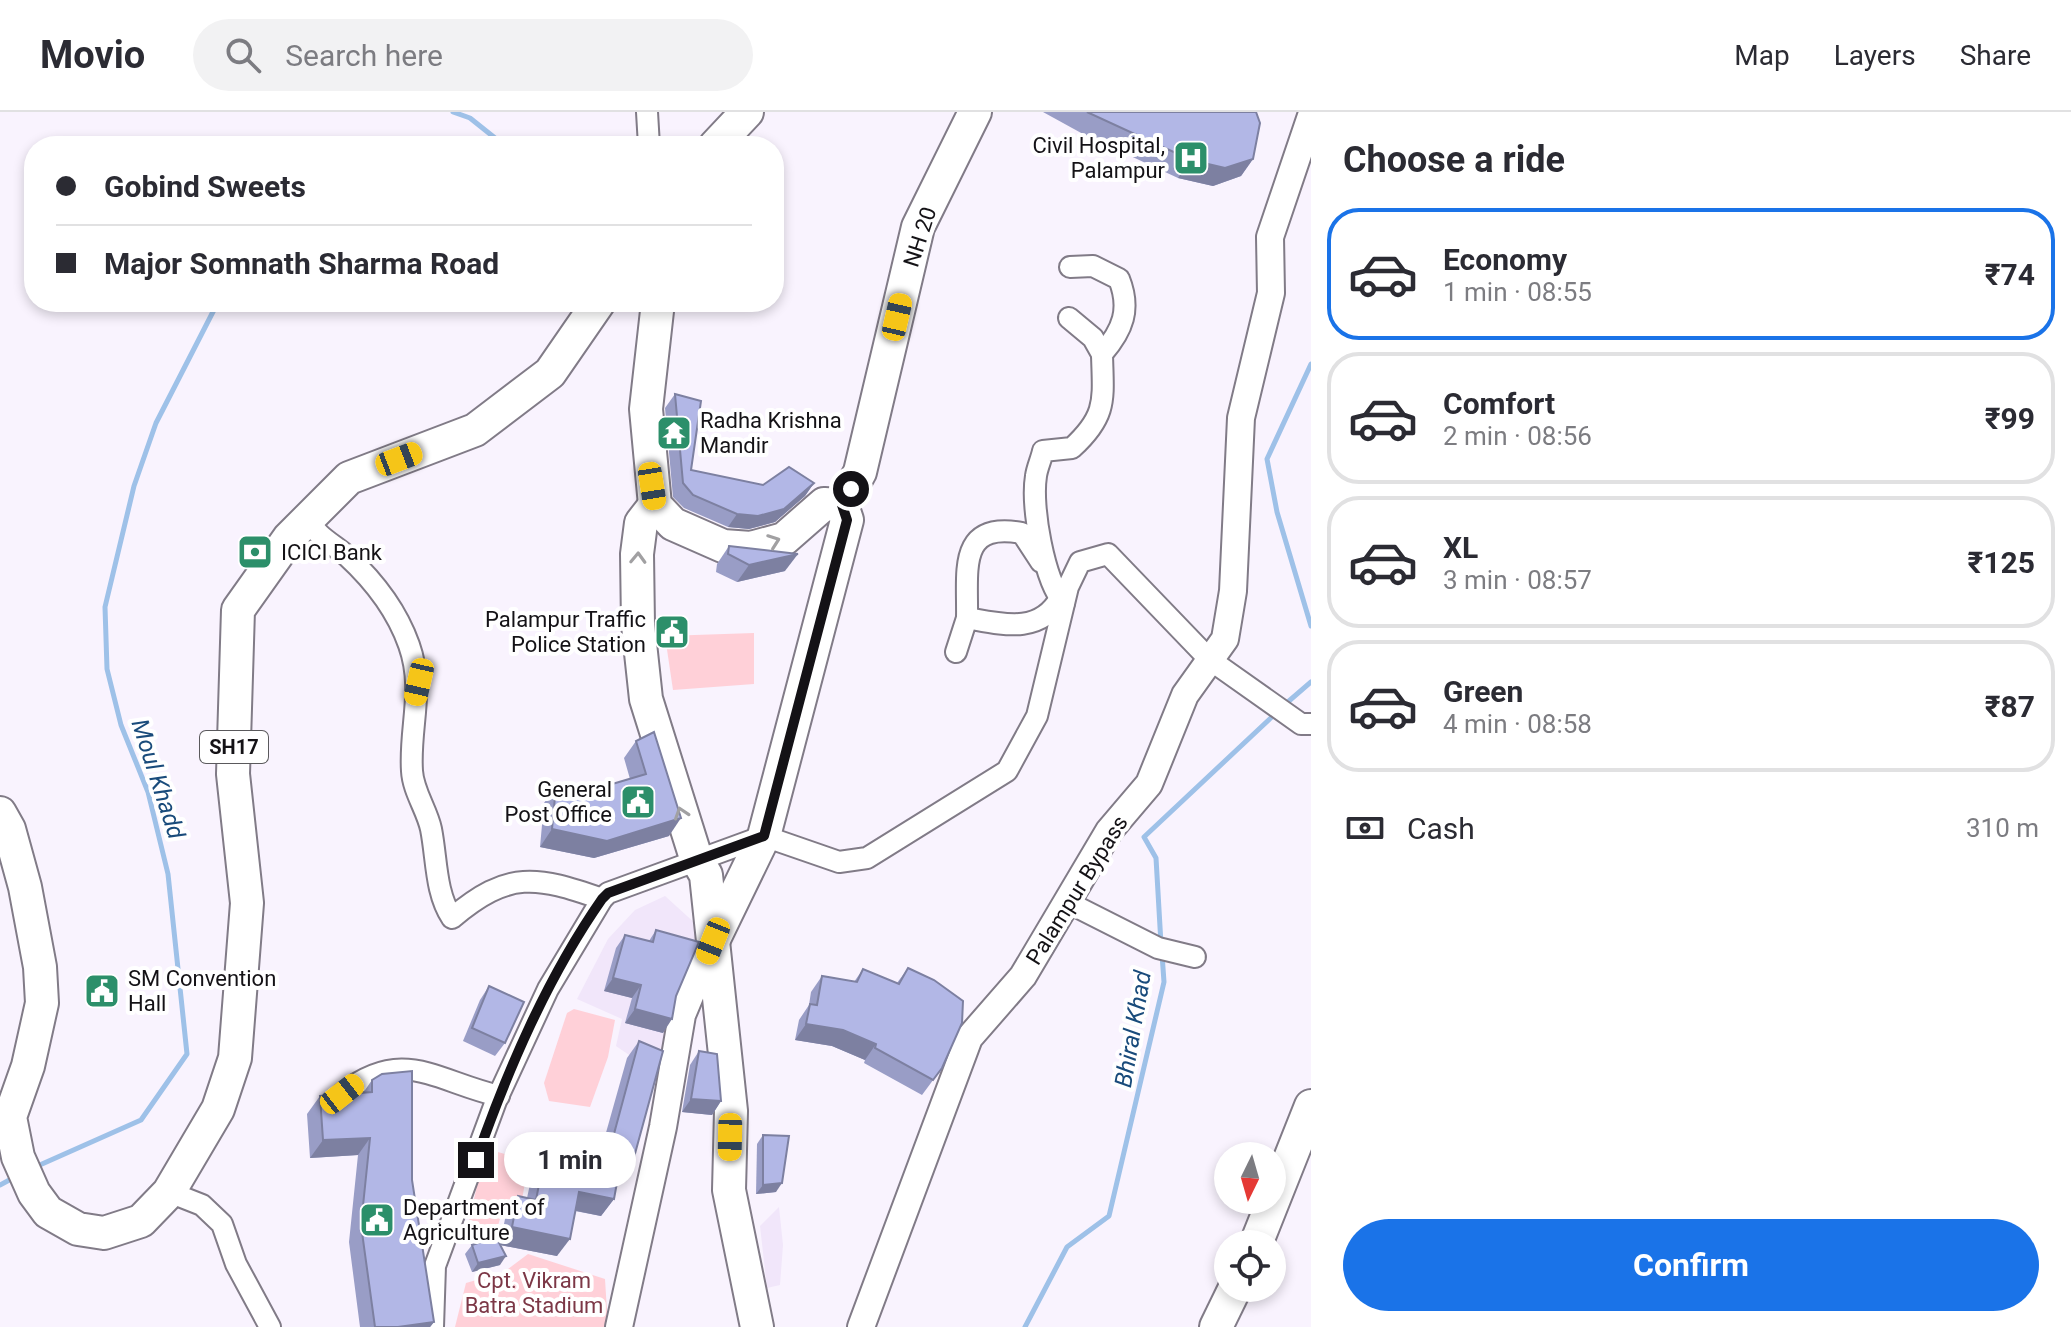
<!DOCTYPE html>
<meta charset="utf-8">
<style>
body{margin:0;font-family:Roboto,sans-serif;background:#f2f2f3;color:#2b2b33;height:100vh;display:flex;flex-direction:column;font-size:30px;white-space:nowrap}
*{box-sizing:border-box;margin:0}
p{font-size:26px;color:#7c7c81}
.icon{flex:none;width:44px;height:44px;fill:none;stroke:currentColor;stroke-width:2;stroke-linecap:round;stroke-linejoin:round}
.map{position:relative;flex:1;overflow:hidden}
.side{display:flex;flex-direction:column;background:#fff;width:760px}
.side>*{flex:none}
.top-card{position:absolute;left:24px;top:24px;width:760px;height:176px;border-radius:32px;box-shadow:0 4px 12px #0003;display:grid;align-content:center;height:176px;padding:0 32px;background:#fff}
.needle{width:52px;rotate:185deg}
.tools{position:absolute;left:1214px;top:1030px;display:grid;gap:16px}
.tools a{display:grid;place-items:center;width:72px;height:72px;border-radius:50%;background:#fff;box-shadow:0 4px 12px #0003;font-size:40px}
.end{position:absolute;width:36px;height:36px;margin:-18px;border:10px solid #141216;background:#fff;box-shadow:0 0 0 4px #fff}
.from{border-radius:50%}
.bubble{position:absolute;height:56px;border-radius:28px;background:#fff;box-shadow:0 4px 12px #0003;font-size:26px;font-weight:700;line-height:56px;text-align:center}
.car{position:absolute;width:24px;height:48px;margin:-24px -12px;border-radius:10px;box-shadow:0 0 6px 2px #0007;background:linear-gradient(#f5c518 24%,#345 0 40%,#f5c518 0 76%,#345 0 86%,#f5c518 0)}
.top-card b{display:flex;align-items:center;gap:28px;height:76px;font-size:30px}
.top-card b+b{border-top:2px solid #e1e1e2}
.top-card i{width:20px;height:20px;background:#2b2b33}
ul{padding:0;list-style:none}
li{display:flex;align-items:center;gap:24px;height:132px;margin:0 16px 12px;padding:0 16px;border:4px solid #e1e1e2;border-radius:32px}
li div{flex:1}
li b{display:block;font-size:30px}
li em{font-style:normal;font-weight:700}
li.selected{border-color:#1a73e8}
li>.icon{width:72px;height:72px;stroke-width:1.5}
h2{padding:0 32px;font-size:36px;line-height:96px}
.pay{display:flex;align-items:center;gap:20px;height:88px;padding:0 32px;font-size:30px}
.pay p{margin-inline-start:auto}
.primary-button{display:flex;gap:16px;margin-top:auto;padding:16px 32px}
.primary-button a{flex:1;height:92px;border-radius:48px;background:#1a73e8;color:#fff;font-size:32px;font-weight:700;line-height:92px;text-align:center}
header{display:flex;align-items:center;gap:48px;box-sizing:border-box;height:112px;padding:0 40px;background:#fff;border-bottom:2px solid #e1e1e2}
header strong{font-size:38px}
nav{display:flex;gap:44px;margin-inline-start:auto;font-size:28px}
.search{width:560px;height:72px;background:#f2f2f3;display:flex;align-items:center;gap:20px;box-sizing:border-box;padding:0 28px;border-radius:44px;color:#7c7c81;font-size:30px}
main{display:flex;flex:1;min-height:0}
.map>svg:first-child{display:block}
.built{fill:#f1e6fa}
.park{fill:#ffd0d8}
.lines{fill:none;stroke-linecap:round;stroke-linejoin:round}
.stream{stroke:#9ec1e8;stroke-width:5}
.minor-casing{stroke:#817b87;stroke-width:24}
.tertiary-casing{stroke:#817b87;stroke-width:30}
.primary-casing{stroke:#817b87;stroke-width:36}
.minor{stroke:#fff;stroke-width:20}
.tertiary{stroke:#fff;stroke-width:26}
.primary{stroke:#fff;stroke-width:32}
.wall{fill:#999dc6}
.shaded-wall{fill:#7d80a1}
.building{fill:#b2b7e6;stroke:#7d80a1;stroke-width:2}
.oneway{stroke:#a1a0a2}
.route{stroke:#141216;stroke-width:10}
.labels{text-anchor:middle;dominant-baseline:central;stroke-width:8;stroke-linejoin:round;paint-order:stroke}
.shield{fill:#fff;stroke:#5a595c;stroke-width:2}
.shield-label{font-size:20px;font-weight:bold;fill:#141216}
.poi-label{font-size:22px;fill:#141216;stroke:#fff;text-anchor:start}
.street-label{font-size:22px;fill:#141216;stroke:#fff}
.park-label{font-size:22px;fill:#7c3746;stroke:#fff}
.water-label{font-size:24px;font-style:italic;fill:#194b7b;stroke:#fff}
</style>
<header>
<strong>Movio</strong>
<div class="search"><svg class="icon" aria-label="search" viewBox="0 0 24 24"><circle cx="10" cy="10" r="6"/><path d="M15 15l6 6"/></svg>Search here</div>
<nav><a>Map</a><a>Layers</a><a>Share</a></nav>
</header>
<main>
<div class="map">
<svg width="1311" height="1215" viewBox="0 0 1311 1215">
<rect width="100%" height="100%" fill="#f9f3fe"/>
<g class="built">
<polygon points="665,784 698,814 695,848 665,956 638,949 616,934 622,907 577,887 608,827 635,798"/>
<polygon points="779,1095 783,1133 780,1173 767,1176 760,1114"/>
</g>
<g class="park">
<polygon points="754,521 754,572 673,578 665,524"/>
<polygon points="574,897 615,908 608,945 590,995 549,989 544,971 567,901"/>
<polygon points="491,1038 529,1049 521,1093 503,1097 496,1120 467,1118 483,1047"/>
<polygon points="528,1142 605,1167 608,1215 455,1215 466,1171 504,1160"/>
</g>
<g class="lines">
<g class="stream">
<polyline points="453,0 470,6 505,34"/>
<polyline points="1311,252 1267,347 1277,400 1311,514"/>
<polyline points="1282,595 1311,570"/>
<polyline points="1161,832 1156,746 1144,725 1275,602"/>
<polyline points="33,1056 141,1008 187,942 168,762 148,680 121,613 107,557 105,495 134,374 156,311 218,190"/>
<polyline points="0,1073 13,1066"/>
<polyline points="1025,1215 1067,1135 1109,1104 1164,870 1162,842"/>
</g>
<defs>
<g id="minor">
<polyline points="647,0 649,34"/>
<polyline points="1069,206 1093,226 1102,242"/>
<path d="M308 407C317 425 332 431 347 444 373 468 397 499 409 533 425 578 409 615 412 659 413 679 427 698 431 717 437 747 435 780 452 806 509 758 536 764 602 787"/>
<path d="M1064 491C1044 469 1031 394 1036 364 1037 356 1041 348 1043 339L1072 336C1108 303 1103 287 1102 242 1123 218 1131 197 1119 167L1093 154 1070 155"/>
<path d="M967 506C968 459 957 409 1022 421L1041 450"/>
<path d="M956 540 967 506C1001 512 1040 523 1060 486"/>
<polyline points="1067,790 1158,836 1195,845"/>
<path d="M342 982C403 934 435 969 499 984"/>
<polyline points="169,1080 202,1093 222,1112 236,1152 270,1215"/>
<polyline points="433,1215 435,1154 496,989 548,877 602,787 608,781 764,724 839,750 867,746 1007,659 1037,604 1068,475 1080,450 1108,442 1209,547 1301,612 1311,612"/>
</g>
<g id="tertiary">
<polyline points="619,1215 663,1015 682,903 713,829"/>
<polyline points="861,1215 969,926 1023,864 1109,719 1149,672 1185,583 1225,527 1233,479 1241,306 1271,181 1270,125 1311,4"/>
</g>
<g id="primary">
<polyline points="715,34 747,0"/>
<polyline points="658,190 646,297 655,393 673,412 723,434 751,436 784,427 824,392 842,393"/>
<polyline points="655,393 641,411 637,442 638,513 646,587 696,746 706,763 731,999 729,1078 757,1215"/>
<polyline points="842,393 860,360 918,115 975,0"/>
<polyline points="0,701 9,717 25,775 40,855 42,891 28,954 10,1005 18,1045 34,1081 48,1100 78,1117 104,1121 141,1109 169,1080 218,997 235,946 247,791 233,662 238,498 289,426 349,366 475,318 550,261 599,190"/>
<polyline points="713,829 764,724 847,408 842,393"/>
<polyline points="1256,1132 1311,994"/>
<polyline points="1216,1215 1235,1176"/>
</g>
</defs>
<use href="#minor" class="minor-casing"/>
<use href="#tertiary" class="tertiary-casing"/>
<use href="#primary" class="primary-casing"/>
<use href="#minor" class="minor"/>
<use href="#tertiary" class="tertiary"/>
<use href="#primary" class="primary"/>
</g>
<g class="wall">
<polygon points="1043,0 1256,0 1253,47 1241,64 1213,74 1178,66 1083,22"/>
<polygon points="675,282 691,358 763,373 814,371 805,384 775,410 749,417 728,415 684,396 673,385 665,296"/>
<polygon points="729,434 785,459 737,470 716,460 717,452"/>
<polygon points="636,629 669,724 594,746 540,735 544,691 556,674 592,678 630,667 624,646"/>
<polygon points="656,818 676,884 663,921 625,911 632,886 604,879 616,836 625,823 649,829"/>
<polygon points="908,856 942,956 922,983 864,951 865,948 832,934 795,928 799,908 809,893 811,880 822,864 854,870 863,857 897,871"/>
<polygon points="489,874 505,931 495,944 463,929 480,888"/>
<polygon points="639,929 633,1049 621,1066 618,1065 614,1087 601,1104 575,1099 557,1144 500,1133 500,1153 472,1160 465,1142 472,1133 500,1132 506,1102 518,1084 527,1086 535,1049 547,1031 600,1042 627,946"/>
<polygon points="699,939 721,989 712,1003 682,1000 690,953"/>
<polygon points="372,968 412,1068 434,1210 430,1215 360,1215 349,1130 358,1043 310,1046 307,1002 320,984 363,981"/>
<polygon points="763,1023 776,1080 756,1082 757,1032"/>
</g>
<g class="shaded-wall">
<polygon points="1253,47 1241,64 1213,74 1178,66 1191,48"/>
<polygon points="814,371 805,384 775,410 749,417 728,415 737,402"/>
<polygon points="798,442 785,459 737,470 749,453"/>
<polygon points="681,706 669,724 594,746 540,735 552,717"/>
<polygon points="613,866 641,873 632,886 604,879"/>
<polygon points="635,897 672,907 663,921 625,911"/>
<polygon points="806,912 843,918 876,932 865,948 832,934 795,928"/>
<polygon points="691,987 721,989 712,1003 682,1000"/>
<polygon points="370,1026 358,1043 310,1046 323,1028"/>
<polygon points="782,1071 776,1080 756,1082 763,1073"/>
<polygon points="579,1080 614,1087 601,1104 567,1097"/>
<polygon points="512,1115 570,1127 557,1144 500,1133"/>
<polygon points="506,1144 500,1153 472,1160 478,1151"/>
<polygon points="434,1210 430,1215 398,1215"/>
</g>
<g class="building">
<polygon points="1087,0 1256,0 1260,11 1253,47 1225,56 1191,48"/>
<polygon points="675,282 701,289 691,358 763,373 789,355 814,371 784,397 758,404 737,402 693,383 683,371"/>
<polygon points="729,434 798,442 749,453 728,442"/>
<polygon points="654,620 681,706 607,729 552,717 556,674 592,678 646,662 636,629"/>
<polygon points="656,818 699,830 676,884 672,907 635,897 641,873 613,866 625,823 653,830"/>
<polygon points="908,856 934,868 963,889 962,911 942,956 933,968 875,936 876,932 843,918 806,912 810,892 817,893 822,864 857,870 863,857 899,872"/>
<polygon points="489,874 524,890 505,931 472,916"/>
<polygon points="639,929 663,939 633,1049 622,1043 614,1087 579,1080 570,1127 512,1115 518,1084 536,1088 547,1031 608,1044"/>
<polygon points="699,939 717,942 721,989 691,987"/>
<polygon points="412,959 412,1068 434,1210 398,1215 375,1215 361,1113 370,1026 323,1028 320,984 372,980 372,968 382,962"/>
<polygon points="763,1023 789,1024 782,1071 763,1073"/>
<polygon points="496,1125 506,1144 478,1151 472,1133"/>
</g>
<defs><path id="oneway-chevron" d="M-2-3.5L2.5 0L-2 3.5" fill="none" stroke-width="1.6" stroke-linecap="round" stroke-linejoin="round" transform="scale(2)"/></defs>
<g class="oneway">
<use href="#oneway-chevron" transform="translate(774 429) rotate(-20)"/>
<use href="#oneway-chevron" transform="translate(638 446) rotate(-88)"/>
<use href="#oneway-chevron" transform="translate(681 701) rotate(-108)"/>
</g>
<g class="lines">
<path class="route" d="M476 1048C508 957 547 866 602 787L608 781 764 724 847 408 842 393 851 377"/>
</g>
<defs>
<symbol id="hospital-square" viewBox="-11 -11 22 22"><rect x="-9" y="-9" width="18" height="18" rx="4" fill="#2c8f6a" stroke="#fff"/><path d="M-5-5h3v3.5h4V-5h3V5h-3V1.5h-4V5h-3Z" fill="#fff"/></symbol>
<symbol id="temple-square" viewBox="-11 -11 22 22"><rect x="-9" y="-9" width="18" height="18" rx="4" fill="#2c8f6a" stroke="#fff"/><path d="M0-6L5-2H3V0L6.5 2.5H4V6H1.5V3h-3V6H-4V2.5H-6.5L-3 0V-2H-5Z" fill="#fff"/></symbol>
<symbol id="bank-square" viewBox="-11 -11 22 22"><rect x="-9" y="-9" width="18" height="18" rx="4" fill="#2c8f6a" stroke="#fff"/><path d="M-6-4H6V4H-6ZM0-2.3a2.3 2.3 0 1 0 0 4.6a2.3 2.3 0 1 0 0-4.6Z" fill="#fff"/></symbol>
<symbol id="civic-square" viewBox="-11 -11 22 22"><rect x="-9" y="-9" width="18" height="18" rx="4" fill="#2c8f6a" stroke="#fff"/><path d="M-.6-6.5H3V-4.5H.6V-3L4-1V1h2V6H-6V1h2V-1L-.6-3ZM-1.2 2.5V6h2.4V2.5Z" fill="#fff"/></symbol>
</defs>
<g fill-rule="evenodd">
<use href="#hospital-square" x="1171" y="26" width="40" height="40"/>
<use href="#temple-square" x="654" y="301" width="40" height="40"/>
<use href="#bank-square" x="235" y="420" width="40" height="40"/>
<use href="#civic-square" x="652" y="500" width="40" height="40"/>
<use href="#civic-square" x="618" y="670" width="40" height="40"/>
<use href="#civic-square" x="82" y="859" width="40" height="40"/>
<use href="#civic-square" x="357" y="1088" width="40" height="40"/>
</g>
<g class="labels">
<rect class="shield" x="200" y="619" width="68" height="32" rx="6"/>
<g class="shield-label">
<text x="234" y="635">SH17</text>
</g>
<g class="poi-label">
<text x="1165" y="33" text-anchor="end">Civil Hospital,<tspan x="1165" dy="25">Palampur</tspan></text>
<text x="700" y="308">Radha Krishna<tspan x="700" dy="25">Mandir</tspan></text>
<text x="281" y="440">ICICI Bank</text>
<text x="646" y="507" text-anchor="end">Palampur Traffic<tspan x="646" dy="25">Police Station</tspan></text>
<text x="612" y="677" text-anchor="end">General<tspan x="612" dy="25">Post Office</tspan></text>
<text x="128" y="866">SM Convention<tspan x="128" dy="25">Hall</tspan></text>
<text x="403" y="1095">Department of<tspan x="403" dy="25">Agriculture</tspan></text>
</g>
<g class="street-label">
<text transform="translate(920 125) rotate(-72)">NH 20</text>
<text transform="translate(1077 778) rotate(-58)">Palampur Bypass</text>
</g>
<g class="park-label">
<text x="534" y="1168">Cpt. Vikram<tspan x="534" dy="25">Batra Stadium</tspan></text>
</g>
<g class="water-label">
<text transform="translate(158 667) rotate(72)">Moul Khadd</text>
<text transform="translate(1133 917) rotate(-80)">Bhiral Khad</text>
</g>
</g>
</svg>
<div class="tools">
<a><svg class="needle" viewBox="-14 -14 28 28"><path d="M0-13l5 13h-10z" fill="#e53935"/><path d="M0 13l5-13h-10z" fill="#7c7c81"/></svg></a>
<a><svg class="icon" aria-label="locate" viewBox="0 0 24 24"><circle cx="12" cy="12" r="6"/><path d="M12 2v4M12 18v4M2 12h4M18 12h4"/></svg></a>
</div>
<i class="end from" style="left:851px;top:377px"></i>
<i class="end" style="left:476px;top:1048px"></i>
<div class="bubble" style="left:504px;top:1020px;width:132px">1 min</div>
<i class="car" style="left:897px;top:205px;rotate:13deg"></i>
<i class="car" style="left:399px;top:347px;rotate:69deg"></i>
<i class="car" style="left:652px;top:374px;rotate:171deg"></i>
<i class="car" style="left:419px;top:570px;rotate:193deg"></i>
<i class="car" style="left:713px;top:829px;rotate:202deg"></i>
<i class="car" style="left:342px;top:982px;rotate:52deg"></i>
<i class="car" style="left:730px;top:1025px;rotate:181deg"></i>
<div class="top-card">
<b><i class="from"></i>Gobind Sweets</b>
<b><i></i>Major Somnath Sharma Road</b>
</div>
</div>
<section class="side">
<h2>Choose a ride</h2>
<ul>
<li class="selected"><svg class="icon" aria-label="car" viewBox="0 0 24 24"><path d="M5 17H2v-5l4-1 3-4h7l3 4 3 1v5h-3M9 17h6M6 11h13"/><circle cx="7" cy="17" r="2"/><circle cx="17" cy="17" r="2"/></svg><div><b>Economy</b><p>1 min · 08:55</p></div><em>₹74</em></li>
<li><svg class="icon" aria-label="car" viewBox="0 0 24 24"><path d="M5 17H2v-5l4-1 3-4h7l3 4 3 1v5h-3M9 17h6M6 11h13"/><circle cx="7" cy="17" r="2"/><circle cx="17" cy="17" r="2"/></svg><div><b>Comfort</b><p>2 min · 08:56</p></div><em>₹99</em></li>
<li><svg class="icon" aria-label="car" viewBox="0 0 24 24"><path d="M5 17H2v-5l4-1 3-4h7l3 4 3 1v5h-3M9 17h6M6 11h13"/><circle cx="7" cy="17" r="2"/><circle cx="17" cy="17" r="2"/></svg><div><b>XL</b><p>3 min · 08:57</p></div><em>₹125</em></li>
<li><svg class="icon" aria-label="car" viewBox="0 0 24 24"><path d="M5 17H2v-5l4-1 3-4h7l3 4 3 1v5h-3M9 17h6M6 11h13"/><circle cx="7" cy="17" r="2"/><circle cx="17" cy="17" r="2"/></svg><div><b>Green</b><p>4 min · 08:58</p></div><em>₹87</em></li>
</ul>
<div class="pay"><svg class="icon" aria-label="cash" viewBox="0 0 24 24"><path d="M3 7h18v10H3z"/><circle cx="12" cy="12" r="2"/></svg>Cash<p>310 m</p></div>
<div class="primary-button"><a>Confirm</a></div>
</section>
</main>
